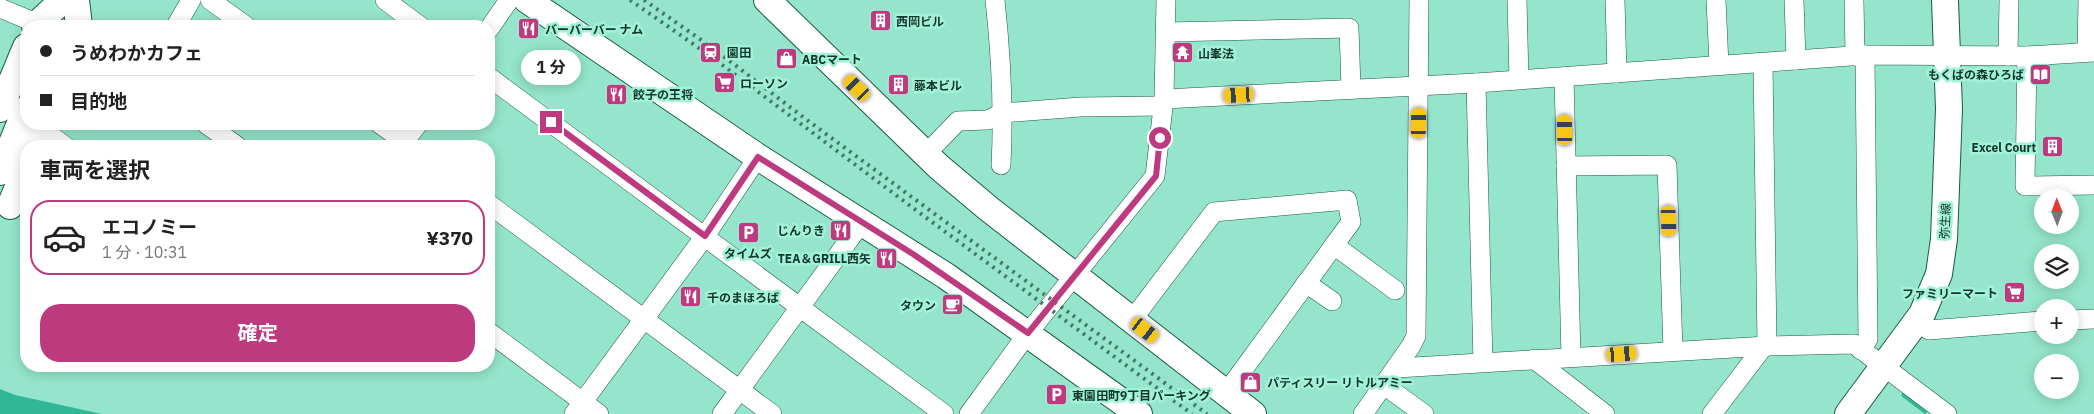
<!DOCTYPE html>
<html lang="ja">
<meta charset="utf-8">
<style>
body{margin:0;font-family:"IBM Plex Sans","Noto Sans JP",sans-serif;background:#f6f6f6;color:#222;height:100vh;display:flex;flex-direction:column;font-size:19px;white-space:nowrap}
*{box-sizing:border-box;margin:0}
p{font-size:16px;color:#767676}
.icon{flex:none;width:28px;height:28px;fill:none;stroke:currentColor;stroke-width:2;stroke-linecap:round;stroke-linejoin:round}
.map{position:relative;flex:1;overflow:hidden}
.details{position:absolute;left:20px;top:140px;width:475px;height:232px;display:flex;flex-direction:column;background:#fff;border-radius:20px;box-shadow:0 2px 12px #0003}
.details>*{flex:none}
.top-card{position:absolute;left:20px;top:20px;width:475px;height:110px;border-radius:20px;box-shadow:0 2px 12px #0003;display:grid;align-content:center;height:110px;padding:0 20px;background:#fff}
.needle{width:32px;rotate:359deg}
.tools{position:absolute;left:2034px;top:189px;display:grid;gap:10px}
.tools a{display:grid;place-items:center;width:45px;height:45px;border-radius:50%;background:#fff;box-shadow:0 2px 12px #0003;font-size:25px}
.end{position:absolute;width:22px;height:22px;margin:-11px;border:6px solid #be3a7f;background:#fff;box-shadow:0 0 0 2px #fff}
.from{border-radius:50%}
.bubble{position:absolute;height:35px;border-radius:18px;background:#fff;box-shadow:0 2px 12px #0003;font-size:16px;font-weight:700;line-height:35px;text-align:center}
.car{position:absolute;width:15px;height:30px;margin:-15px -8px;border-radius:6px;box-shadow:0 0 4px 1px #0007;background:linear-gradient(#f5c518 24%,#345 0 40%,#f5c518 0 76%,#345 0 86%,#f5c518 0)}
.top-card b{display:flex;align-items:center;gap:18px;height:48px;font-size:19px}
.top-card b+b{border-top:1px solid #e0e0e0}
.top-card i{width:12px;height:12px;background:#222}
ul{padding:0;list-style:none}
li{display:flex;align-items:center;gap:15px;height:75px;margin:0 10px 8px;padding:0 10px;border:2px solid #e0e0e0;border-radius:20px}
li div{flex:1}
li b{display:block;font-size:19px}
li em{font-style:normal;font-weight:700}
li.on{border-color:#be3a7f}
li>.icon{width:45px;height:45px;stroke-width:1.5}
h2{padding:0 20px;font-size:22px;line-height:60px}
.action{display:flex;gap:10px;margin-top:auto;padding:10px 20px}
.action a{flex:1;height:58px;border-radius:20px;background:#be3a7f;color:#fff;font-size:20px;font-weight:700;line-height:58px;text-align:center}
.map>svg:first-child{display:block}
.water{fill:#32b796}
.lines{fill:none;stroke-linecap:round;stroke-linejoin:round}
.stream{stroke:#32b796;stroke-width:5}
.street-casing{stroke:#1a5a49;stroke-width:20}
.secondary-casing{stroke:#1a5a49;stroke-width:28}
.street{stroke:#fff;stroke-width:19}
.secondary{stroke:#fff;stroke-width:26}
.rail{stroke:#437767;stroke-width:4;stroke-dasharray:2.5 5;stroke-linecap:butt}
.route{stroke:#be3a7f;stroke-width:6}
.labels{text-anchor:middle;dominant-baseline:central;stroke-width:5;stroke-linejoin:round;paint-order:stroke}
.poi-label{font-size:12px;font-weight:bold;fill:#13352b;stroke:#a1f2d8;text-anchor:start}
.street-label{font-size:12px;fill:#13352b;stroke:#a1f2d8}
</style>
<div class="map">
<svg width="2094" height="414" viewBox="0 0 2094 414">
<rect width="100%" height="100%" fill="#94e5cb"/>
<polygon class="water" points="0,389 15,395 102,414 0,414"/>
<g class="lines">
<polyline class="stream" points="1904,395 1925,411"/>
<defs>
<g id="street">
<polyline points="210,0 246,26"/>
<polyline points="385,0 420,26"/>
<path d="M995 0C1001 55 1004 109 1001 165"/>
<polyline points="1517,0 1519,79"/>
<polyline points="1615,0 1617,73"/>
<polyline points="1716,0 1719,65"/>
<polyline points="1794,0 1796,60"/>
<polyline points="1854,0 1855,56"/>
<polyline points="0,8 36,23"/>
<polyline points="176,26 191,0"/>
<polyline points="489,29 509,0"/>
<polyline points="1166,32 1349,28 1351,89"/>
<polyline points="2087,52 2088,0"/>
<polyline points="2008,56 2009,0"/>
<polyline points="2027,56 2025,186 2094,185"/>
<polyline points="1763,63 1767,346"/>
<polyline points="489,77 944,414"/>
<polyline points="1564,77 1571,357"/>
<polyline points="1476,83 1483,362"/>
<polyline points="1164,99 1476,83 1865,55 2027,56 2094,52"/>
<polyline points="206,124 237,146"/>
<polyline points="380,124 411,146"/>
<polyline points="43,130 65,146"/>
<polyline points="401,146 418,124"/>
<polyline points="926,154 958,121 988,120 1002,113 1080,107 1163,106"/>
<polyline points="1566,166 1667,165 1673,351"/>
<polyline points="489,204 772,414"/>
<polyline points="1334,245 1395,290"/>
<polyline points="1306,283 1332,301"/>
<polyline points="1132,320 1214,212 1347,200 1351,222 1226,393"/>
<polyline points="2070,320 2094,319"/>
<polyline points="1916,321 1929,330 2042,321"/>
<polyline points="489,332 599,414"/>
<polyline points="1861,350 1868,339 1865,55"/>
<polyline points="1534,359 1605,414"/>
<polyline points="1397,368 1767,346 1854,344 1947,414"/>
<polyline points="1384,385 1424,414"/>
<polyline points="574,414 705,236 758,157"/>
<polyline points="722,414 862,222"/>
<polyline points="969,414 1028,333 1155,176 1164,99 1166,0"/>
<polyline points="1363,414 1411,346 1416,336 1419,0"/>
<polyline points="1712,414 1764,346"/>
</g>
<g id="secondary">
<polyline points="76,0 79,26"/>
<polyline points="527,0 758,157 946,276 1139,414"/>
<polyline points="767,0 939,167 989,209 1253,414"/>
<polyline points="35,26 63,0"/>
<polyline points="0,109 26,47"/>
<polyline points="36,146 45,124"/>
<polyline points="0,172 26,109"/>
<polyline points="10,206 26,168"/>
<polyline points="1848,414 1922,314 1939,274 1944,239 1949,109 1945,0"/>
</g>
</defs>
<use href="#street" class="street-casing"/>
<use href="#secondary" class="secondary-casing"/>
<use href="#street" class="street"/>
<use href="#secondary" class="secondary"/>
<g class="rail">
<polyline points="630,0 709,55 909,205 1192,414"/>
<polyline points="644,0 714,49 807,120 1207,414"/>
</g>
</g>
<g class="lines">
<polyline class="route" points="551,122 705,236 758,157 913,254 1028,333 1156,176 1160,138"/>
</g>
<defs>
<symbol id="building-square" viewBox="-11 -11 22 22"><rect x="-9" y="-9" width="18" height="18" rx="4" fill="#be3a7f" stroke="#a1f2d8"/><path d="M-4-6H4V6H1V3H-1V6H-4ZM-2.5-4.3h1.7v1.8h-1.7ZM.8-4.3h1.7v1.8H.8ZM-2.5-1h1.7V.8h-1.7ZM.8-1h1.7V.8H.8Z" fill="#fff"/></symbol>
<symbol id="restaurant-square" viewBox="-11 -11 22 22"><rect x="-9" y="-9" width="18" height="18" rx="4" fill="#be3a7f" stroke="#a1f2d8"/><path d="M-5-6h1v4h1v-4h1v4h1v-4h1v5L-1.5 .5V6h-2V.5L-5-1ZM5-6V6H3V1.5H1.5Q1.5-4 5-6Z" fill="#fff"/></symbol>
<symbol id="station-square" viewBox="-11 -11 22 22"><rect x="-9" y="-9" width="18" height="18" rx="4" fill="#be3a7f" stroke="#a1f2d8"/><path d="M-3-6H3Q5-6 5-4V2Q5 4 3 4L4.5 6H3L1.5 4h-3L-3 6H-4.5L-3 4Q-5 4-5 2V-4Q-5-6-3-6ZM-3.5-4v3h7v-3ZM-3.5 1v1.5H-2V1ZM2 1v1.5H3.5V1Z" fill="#fff"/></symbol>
<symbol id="temple-square" viewBox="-11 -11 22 22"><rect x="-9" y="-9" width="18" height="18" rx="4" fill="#be3a7f" stroke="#a1f2d8"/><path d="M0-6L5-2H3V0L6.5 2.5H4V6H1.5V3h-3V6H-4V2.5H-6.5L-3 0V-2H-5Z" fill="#fff"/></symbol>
<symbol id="shop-square" viewBox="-11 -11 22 22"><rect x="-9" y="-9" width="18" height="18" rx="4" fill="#be3a7f" stroke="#a1f2d8"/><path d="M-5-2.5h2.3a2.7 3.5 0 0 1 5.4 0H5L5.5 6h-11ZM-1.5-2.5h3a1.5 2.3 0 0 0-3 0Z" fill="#fff"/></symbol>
<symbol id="library-square" viewBox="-11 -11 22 22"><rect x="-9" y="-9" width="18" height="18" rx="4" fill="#be3a7f" stroke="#a1f2d8"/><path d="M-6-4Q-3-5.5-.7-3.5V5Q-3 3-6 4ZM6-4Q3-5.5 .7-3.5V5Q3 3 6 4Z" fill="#fff"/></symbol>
<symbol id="supermarket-square" viewBox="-11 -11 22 22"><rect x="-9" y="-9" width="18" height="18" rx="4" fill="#be3a7f" stroke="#a1f2d8"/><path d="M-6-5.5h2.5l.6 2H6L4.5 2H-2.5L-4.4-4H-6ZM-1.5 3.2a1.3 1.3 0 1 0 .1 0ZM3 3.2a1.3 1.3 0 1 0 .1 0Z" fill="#fff"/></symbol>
<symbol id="parking-square" viewBox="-11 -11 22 22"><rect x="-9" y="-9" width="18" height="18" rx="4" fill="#be3a7f" stroke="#a1f2d8"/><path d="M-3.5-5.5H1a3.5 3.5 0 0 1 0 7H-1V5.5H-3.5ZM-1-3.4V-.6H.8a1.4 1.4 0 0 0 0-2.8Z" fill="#fff"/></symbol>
<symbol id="cafe-square" viewBox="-11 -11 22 22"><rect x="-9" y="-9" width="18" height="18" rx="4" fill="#be3a7f" stroke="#a1f2d8"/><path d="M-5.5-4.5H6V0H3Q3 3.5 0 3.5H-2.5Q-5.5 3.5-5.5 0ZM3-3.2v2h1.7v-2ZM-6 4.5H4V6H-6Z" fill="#fff"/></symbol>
</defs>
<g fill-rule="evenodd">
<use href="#building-square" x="868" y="8" width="25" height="25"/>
<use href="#restaurant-square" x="516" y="16" width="25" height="25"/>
<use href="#station-square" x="698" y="40" width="25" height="25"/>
<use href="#temple-square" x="1170" y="40" width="25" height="25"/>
<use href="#shop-square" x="774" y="46" width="25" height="25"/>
<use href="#library-square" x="2028" y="62" width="25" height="25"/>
<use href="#supermarket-square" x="712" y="70" width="25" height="25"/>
<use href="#building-square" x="886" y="72" width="25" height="25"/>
<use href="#restaurant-square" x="604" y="82" width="25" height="25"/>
<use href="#building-square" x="2040" y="134" width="25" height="25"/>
<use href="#restaurant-square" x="828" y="218" width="25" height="25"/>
<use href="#parking-square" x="736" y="220" width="25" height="25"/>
<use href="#restaurant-square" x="874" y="246" width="25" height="25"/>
<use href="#supermarket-square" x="2002" y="280" width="25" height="25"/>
<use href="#restaurant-square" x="678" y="284" width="25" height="25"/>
<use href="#cafe-square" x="940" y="292" width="25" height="25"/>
<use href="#shop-square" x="1238" y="370" width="25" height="25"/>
<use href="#parking-square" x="1044" y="382" width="25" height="25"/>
</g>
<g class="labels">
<g class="poi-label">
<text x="896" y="21">西岡ビル</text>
<text x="545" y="29">バーバーバー ナム</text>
<text x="727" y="52">園田</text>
<text x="1198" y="53">山峯法</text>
<text x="802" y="59">ABCマート</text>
<text x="2024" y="74" text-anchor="end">もくばの森ひろば</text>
<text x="740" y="83">ローソン</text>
<text x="914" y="85">藤本ビル</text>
<text x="633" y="94">餃子の王将</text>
<text x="2036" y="147" text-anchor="end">Excel Court</text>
<text x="825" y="230" text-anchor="end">じんりき</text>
<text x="748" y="253" text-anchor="middle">タイムズ</text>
<text x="871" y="258" text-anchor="end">TEA＆GRILL西矢</text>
<text x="1998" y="293" text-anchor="end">ファミリーマート</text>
<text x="707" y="297">千のまほろば</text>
<text x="936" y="305" text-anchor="end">タウン</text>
<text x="1267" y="382">パティスリー リトルアミー</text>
<text x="1072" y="395">東園田町9丁目パーキング</text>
</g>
<g class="street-label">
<text transform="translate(1945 221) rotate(-87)">弥生線</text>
</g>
</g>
</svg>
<div class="tools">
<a><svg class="needle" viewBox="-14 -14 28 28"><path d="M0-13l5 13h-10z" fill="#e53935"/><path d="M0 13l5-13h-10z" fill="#767676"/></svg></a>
<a><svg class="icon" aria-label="layers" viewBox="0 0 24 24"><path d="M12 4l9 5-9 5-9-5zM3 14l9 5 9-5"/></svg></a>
<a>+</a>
<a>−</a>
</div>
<i class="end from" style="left:1160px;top:138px"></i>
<i class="end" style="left:551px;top:122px"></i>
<div class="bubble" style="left:521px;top:50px;width:60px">1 分</div>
<i class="car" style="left:857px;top:88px;rotate:314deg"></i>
<i class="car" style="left:1239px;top:95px;rotate:267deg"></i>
<i class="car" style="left:1419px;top:123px;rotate:1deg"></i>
<i class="car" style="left:1565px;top:130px;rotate:359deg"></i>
<i class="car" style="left:1669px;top:221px;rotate:178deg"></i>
<i class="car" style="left:1145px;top:330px;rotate:128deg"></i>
<i class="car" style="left:1622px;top:354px;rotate:86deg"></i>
<div class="top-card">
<b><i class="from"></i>うめわかカフェ</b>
<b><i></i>目的地</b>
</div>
<section class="details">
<h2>車両を選択</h2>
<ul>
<li class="on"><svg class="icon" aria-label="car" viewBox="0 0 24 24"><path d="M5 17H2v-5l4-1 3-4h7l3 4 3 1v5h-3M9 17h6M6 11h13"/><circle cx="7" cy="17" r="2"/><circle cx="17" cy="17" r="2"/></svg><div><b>エコノミー</b><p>1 分 · 10:31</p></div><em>¥370</em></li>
</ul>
<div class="action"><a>確定</a></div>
</section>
</div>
